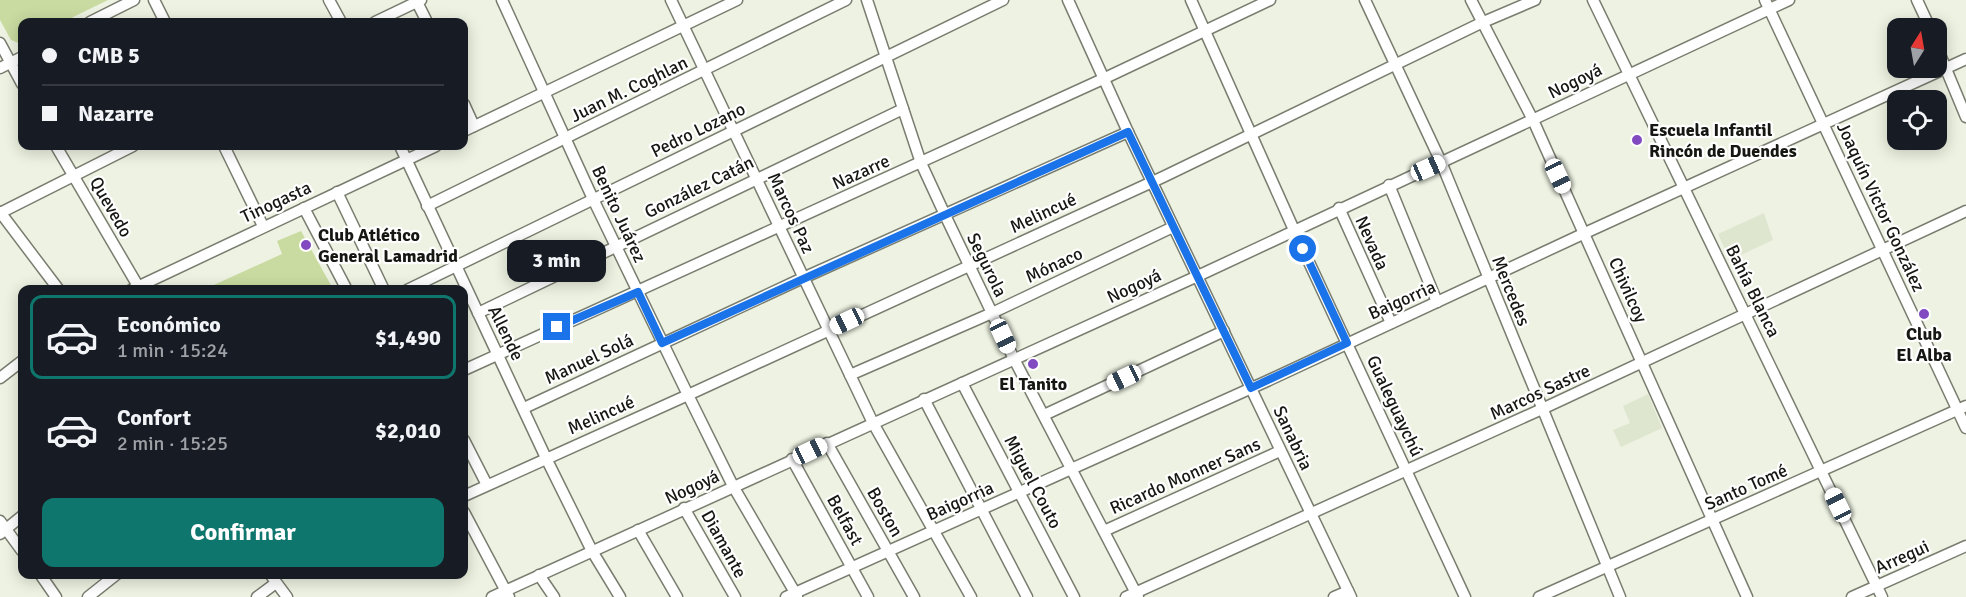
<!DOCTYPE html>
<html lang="es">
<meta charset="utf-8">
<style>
body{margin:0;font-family:Signika,sans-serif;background:#242831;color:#f1f3f6;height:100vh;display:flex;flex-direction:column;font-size:22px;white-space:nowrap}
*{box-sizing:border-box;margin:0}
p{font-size:20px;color:#9ea1a6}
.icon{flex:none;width:33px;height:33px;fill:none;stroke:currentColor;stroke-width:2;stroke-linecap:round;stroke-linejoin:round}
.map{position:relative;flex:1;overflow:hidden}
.side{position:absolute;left:18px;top:285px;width:450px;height:294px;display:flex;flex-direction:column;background:#171b24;border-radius:12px;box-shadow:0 3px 15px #0003}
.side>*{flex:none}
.hud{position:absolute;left:18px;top:18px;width:450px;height:132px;border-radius:12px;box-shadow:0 3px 15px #0003;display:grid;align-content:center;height:132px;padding:0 24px;background:#171b24}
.needle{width:39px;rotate:11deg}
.buttons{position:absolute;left:1887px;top:18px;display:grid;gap:12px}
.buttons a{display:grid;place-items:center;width:60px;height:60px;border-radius:12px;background:#171b24;box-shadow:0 3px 15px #0003;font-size:30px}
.end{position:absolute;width:27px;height:27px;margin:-14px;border:8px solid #1a73e8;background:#fff;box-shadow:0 0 0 3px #fff}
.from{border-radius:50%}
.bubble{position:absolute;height:42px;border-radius:12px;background:#171b24;box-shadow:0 3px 15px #0003;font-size:20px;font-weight:700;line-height:42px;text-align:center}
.car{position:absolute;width:18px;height:36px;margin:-18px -9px;border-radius:8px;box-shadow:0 0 4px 2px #0007;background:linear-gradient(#fff 24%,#345 0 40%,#fff 0 76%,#345 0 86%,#fff 0)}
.hud b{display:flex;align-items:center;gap:21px;height:57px;font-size:22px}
.hud b+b{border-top:2px solid #363941}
.hud i{width:15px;height:15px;background:#f1f3f6}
ul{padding:10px 0 0;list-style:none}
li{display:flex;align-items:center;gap:18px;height:84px;margin:0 12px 9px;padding:0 12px;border:3px solid transparent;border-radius:12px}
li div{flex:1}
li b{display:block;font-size:22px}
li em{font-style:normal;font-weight:700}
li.active{border-color:#0f766e}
li>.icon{width:54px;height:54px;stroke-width:1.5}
.action{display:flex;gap:12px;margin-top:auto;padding:12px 24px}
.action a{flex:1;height:69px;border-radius:12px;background:#0f766e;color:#fff;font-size:24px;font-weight:700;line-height:69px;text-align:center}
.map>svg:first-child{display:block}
.built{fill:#dee6cf}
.green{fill:#c9dba1}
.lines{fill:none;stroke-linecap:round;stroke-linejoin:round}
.minor-casing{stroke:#787d6f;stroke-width:13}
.minor{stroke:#fff;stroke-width:10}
.route{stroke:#1a73e8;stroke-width:8}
.poi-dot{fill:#814ac1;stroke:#fff;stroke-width:2}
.labels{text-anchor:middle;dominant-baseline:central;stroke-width:4.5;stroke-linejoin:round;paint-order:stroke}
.street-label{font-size:18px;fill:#161712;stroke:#fff}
.poi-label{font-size:18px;font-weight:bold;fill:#161712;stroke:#fff;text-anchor:start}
</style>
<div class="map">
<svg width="1966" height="597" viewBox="0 0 1966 597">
<rect width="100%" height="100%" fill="#edf2e2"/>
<g class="built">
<polygon points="1764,213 1773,240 1730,260 1718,234"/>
<polygon points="1648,394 1662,428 1621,447 1613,430 1630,423 1623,406"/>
</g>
<g class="green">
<polygon points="0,0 108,0 63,22 22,22 21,44 11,40 0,20"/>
<polygon points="301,231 333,289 205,289 282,254 277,241"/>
</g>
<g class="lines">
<defs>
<g id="minor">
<polyline points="154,0 165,22"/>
<polyline points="329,0 341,22"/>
<polyline points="502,0 593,199 688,395 733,486 797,596"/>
<polyline points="671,0 873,423 971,597"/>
<polyline points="867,0 921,163 945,215 1014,359 1138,597"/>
<polyline points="1068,0 1128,132 1351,597"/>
<polyline points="1191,0 1294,230 1465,597"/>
<polyline points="1365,0 1441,162 1620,597"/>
<polyline points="1471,0 1533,120 1747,597"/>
<polyline points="1593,0 1882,597"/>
<polyline points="1765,0 1966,428"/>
<polyline points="1917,0 1930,28"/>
<polyline points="417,2 427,22"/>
<polyline points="90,22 134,0"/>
<polyline points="375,22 421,0"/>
<polyline points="0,43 22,84"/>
<polyline points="1936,45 1966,117"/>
<polyline points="0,68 22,57"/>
<polyline points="464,104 474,126"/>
<polyline points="464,131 737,0"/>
<polyline points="56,146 138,286"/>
<polyline points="224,146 263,226"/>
<polyline points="400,146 546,458 592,551 620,597"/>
<polyline points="1389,185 1437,302"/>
<polyline points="337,192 384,290"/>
<polyline points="427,206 846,0"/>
<polyline points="304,208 347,290"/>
<polyline points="1339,208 1391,323"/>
<polyline points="0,212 59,290"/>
<polyline points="0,213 133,146"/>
<polyline points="131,290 436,146"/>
<polyline points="407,290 1003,0"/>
<polyline points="478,313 903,109"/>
<polyline points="464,370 1103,79 1270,0"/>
<polyline points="850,375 992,313 1173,227"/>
<polyline points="0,378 22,361"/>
<polyline points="962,383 1074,597"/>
<polyline points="924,399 1027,597"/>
<polyline points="524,408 803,278 1128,132"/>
<polyline points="1044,415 1224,331"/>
<polyline points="464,440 487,485"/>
<polyline points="827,443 914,597"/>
<polyline points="792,459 868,597"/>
<polyline points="464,496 688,395 1163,177 1481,23 1535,0"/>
<polyline points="684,508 735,597"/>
<polyline points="464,512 509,597"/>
<polyline points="0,521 22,551"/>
<polyline points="638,530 677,597"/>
<polyline points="1104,531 1280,451"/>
<polyline points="0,534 22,516"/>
<polyline points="40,574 56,597"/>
<polyline points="270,574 287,597"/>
<polyline points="539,575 554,597"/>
<polyline points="88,597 117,574"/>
<polyline points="257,597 276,583"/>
<polyline points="492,597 1202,274 1789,0"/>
<polyline points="786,597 1265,382 1585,233 1966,59"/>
<polyline points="1126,597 1542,409 1966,211"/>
<polyline points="1334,597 1348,591"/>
<polyline points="1539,597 1966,406"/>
<polyline points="1852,597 1966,546"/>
</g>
</defs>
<use href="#minor" class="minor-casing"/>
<use href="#minor" class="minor"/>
</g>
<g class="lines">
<polyline class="route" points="557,327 638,292 662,343 1128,132 1251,388 1347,343 1303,249"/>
</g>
<g class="poi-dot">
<circle cx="1637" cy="140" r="6"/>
<circle cx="306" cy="245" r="6"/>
<circle cx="1924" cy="314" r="6"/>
<circle cx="1033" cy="364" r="6"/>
</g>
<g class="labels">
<g class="street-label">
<text transform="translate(1575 81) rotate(-26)">Nogoyá</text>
<text transform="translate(629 89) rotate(-26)">Juan M. Coghlan</text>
<text transform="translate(698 130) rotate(-26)">Pedro Lozano</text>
<text transform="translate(861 172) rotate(-24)">Nazarre</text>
<text transform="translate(699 187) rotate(-26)">González Catán</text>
<text transform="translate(276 202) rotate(-25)">Tinogasta</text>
<text transform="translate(111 207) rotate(60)">Quevedo</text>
<text transform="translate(1881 207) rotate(65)">Joaquín Victor González</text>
<text transform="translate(791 213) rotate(65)">Marcos Paz</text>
<text transform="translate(1043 213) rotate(-25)">Melincué</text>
<text transform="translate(619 214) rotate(65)">Benito Juárez</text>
<text transform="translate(1372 243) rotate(66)">Nevada</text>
<text transform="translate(987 265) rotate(64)">Segurola</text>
<text transform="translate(1054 265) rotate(-25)">Mónaco</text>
<text transform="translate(1134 286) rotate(-25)">Nogoyá</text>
<text transform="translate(1628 290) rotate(66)">Chivilcoy</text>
<text transform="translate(1511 291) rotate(68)">Mercedes</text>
<text transform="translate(1753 291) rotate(64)">Bahía Blanca</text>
<text transform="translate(1402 300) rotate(-24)">Baigorria</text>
<text transform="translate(506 333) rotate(64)">Allende</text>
<text transform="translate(589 359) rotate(-25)">Manuel Solá</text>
<text transform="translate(1540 392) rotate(-25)">Marcos Sastre</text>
<text transform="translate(1395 406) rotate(65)">Gualeguaychú</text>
<text transform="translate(601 415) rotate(-24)">Melincué</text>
<text transform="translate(1293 438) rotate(65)">Sanabria</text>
<text transform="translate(1185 476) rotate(-24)">Ricardo Monner Sans</text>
<text transform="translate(1033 482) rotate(62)">Miguel Couto</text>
<text transform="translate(692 487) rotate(-25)">Nogoyá</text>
<text transform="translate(1746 487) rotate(-24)">Santo Tomé</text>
<text transform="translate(960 501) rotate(-24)">Baigorria</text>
<text transform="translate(885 512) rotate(60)">Boston</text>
<text transform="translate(845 520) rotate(61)">Belfast</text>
<text transform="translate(724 544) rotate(61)">Diamante</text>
<text transform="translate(1902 557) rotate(-24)">Arregui</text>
</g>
<g class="poi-label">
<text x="1649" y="130">Escuela Infantil<tspan x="1649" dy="21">Rincón de Duendes</tspan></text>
<text x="318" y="235">Club Atlético<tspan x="318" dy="21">General Lamadrid</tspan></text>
<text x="1924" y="334" text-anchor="middle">Club<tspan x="1924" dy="21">El Alba</tspan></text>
<text x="1033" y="384" text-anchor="middle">El Tanito</text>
</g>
</g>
</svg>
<div class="buttons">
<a><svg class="needle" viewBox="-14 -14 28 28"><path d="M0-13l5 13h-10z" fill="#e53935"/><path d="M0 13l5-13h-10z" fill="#9ea1a6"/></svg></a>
<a><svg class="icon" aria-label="locate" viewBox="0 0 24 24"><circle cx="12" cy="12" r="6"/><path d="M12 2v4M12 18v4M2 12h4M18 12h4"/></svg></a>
</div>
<i class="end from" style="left:1303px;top:249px"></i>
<i class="end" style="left:557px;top:327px"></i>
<div class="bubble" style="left:507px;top:240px;width:99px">3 min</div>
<i class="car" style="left:1428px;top:168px;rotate:66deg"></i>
<i class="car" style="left:1558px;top:176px;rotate:155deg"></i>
<i class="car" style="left:847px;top:321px;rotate:245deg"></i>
<i class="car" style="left:1003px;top:336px;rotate:155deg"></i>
<i class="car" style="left:1124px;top:378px;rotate:245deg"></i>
<i class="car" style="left:810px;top:451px;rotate:65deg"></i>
<i class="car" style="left:1838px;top:505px;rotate:334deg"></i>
<div class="hud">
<b><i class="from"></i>CMB 5</b>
<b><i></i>Nazarre</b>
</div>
<section class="side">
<ul>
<li class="active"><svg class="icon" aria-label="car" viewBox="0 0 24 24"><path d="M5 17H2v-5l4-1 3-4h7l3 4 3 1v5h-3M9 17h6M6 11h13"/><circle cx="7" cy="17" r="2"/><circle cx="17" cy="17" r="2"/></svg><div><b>Económico</b><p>1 min · 15:24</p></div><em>$1,490</em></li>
<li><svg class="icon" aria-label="car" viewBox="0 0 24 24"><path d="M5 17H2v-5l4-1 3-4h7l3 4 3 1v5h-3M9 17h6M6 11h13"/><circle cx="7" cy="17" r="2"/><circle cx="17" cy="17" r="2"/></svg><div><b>Confort</b><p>2 min · 15:25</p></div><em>$2,010</em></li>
</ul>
<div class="action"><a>Confirmar</a></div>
</section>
</div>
